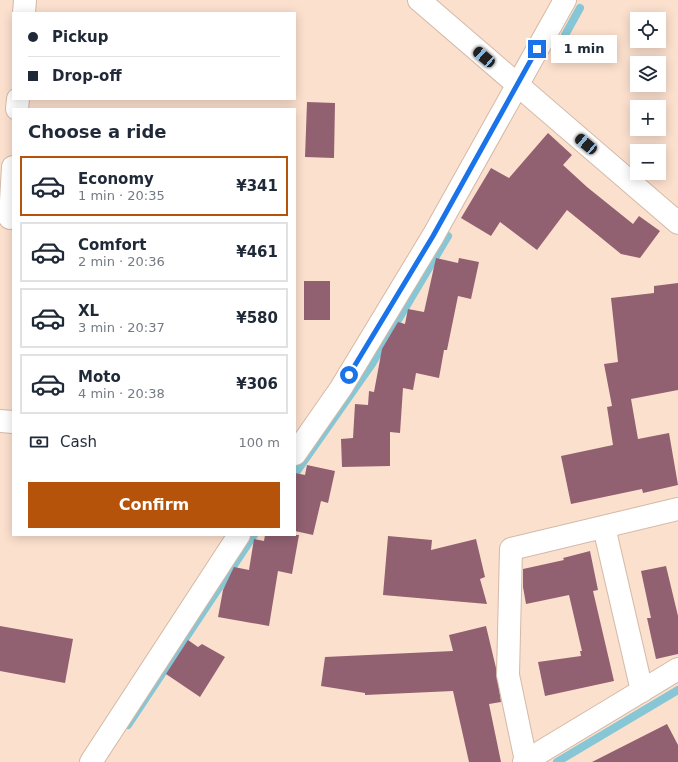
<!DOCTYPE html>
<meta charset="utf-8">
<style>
body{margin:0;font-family:"DejaVu Sans",sans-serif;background:#f6f6f7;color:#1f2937;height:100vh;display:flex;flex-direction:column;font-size:15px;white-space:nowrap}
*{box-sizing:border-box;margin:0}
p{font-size:13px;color:#747a83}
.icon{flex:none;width:22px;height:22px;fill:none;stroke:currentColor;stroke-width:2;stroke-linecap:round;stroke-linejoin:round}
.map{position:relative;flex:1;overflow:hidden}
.details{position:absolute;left:12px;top:108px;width:284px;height:428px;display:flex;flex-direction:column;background:#fff;border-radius:0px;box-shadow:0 2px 10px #0003}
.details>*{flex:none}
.hud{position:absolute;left:12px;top:12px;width:284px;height:88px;border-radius:0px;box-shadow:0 2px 10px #0003;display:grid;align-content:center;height:88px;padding:0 16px;background:#fff}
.controls{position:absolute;left:630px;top:12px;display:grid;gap:8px}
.controls a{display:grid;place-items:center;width:36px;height:36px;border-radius:0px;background:#fff;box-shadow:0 2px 10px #0003;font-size:20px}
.end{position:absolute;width:18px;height:18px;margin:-9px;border:5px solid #1a73e8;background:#fff;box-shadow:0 0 0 2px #fff}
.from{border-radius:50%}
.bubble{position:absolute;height:28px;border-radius:0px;background:#fff;box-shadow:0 2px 10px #0003;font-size:13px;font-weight:700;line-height:28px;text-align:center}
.car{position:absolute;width:12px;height:24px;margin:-12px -6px;border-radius:5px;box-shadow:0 0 3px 1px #0007;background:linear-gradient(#222 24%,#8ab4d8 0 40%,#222 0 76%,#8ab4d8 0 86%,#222 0)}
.hud b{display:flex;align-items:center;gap:14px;height:38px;font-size:15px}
.hud b+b{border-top:1px solid #e0e1e3}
.hud i{width:10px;height:10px;background:#1f2937}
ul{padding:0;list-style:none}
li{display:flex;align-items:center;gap:12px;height:60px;margin:0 8px 6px;padding:0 8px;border:2px solid #e0e1e3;border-radius:0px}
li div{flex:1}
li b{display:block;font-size:15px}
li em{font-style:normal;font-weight:700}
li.on{border-color:#b45309}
li>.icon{width:36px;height:36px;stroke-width:1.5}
h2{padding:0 16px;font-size:18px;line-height:48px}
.pay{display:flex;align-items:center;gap:10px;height:44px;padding:0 16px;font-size:15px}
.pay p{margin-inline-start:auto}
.button{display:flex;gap:8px;margin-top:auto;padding:8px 16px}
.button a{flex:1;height:46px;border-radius:0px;background:#b45309;color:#fff;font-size:16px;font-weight:700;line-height:46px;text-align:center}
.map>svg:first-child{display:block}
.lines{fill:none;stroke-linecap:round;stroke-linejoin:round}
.stream{stroke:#87c6d5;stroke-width:8}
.building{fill:#916071}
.minor-casing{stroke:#d3b9a7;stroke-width:24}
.tertiary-casing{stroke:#d3b9a7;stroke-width:24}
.minor{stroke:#fff;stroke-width:22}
.tertiary{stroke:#fff;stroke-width:22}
.route{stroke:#1a73e8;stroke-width:5}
</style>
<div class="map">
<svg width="678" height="762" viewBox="0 0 678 762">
<rect width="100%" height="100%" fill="#fce0ce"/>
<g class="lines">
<g class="stream">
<polyline points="565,35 580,8"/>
<polyline points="295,474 372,364 448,236"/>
<polyline points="128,725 254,535"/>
<polyline points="557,762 678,690"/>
</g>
</g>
<g class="building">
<polygon points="307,102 335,103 334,158 305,157"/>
<polygon points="548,133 572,155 563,165 587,187 633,224 639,216 660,231 640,258 621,254 567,210 537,250 500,222 491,236 461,218 491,168 509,178"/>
<polygon points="436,258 458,263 459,258 479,262 471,299 458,296 447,350 444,350 439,378 416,373 413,390 403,388 400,433 390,432 390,466 342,467 341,439 353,438 355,404 368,405 369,391 374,392 382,349 398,322 405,324 408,309 424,312"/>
<rect x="304" y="281" width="26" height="39"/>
<polygon points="678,283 678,390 631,399 638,439 669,433 678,485 643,493 642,489 571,504 561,456 613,445 607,407 612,406 604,364 618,362 611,298 654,293 654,286"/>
<polygon points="307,465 335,471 328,503 321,501 313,535 295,531 295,473 305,475"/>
<polygon points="265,535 299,535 292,574 278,571 269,626 218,617 223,590 234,567 249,570 254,539 264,541"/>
<polygon points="388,536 432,540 431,550 476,539 485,577 480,579 487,604 383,595"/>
<polygon points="590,551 598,590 593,591 614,681 545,696 538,662 581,656 580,651 582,651 569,595 526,604 523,587 523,569 564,560 563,558"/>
<polygon points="666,566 678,616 678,654 656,659 647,618 651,618 641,571"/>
<polygon points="0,626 73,639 65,683 0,671"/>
<polygon points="486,626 496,668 501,702 489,704 501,762 469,762 453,691 365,695 365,693 321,686 325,657 453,651 449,635"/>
<polygon points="188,640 198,647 202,644 225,657 200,697 166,674"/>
<polygon points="667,724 678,745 678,762 592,762"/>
</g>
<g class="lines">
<defs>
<g id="minor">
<polyline points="24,13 25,0"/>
<polyline points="17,109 18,99"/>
<polyline points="10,218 13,167"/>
<polyline points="0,421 13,422"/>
<polyline points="295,454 341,388 433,236 565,0"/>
<polyline points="604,527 642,691"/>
<polyline points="526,761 508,675 511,549 678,509"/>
<polyline points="91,762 239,535"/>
<polyline points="524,762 678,669"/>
</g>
<polyline id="tertiary" points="419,0 678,223"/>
</defs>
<use href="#minor" class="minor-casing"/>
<use href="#tertiary" class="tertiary-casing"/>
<use href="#minor" class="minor"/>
<use href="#tertiary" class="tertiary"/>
</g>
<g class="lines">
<polyline class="route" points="349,375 433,236 537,49"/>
</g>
</svg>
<div class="controls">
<a><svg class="icon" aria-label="locate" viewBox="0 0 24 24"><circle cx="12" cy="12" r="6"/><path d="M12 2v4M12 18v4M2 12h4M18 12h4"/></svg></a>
<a><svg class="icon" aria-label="layers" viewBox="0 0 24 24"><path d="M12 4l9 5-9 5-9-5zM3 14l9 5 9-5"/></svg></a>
<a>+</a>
<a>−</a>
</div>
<i class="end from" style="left:349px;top:375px"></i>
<i class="end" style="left:537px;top:49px"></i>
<div class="bubble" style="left:551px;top:35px;width:66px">1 min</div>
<i class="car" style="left:484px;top:57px;rotate:311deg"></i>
<i class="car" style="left:586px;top:144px;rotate:310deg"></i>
<div class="hud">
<b><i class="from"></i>Pickup</b>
<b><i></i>Drop-off</b>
</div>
<section class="details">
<h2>Choose a ride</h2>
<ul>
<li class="on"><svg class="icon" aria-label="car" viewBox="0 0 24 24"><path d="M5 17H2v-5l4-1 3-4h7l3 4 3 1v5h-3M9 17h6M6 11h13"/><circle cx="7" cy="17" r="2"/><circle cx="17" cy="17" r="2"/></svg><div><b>Economy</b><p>1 min · 20:35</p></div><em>¥341</em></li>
<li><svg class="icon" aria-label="car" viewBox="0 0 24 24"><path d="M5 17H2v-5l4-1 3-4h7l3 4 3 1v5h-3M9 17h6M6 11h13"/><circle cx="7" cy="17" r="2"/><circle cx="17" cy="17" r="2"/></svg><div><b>Comfort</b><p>2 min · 20:36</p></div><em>¥461</em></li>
<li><svg class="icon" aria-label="car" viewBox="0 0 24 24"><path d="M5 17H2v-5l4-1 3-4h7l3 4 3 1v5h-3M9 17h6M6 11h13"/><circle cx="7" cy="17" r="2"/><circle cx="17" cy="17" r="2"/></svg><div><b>XL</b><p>3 min · 20:37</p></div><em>¥580</em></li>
<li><svg class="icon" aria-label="car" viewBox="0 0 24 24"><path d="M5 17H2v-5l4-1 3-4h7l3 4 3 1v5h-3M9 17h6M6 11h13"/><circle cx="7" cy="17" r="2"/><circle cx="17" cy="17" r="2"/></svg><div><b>Moto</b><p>4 min · 20:38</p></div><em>¥306</em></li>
</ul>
<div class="pay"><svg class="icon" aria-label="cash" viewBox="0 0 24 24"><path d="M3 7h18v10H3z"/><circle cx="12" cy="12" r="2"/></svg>Cash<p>100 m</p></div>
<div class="button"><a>Confirm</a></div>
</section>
</div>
